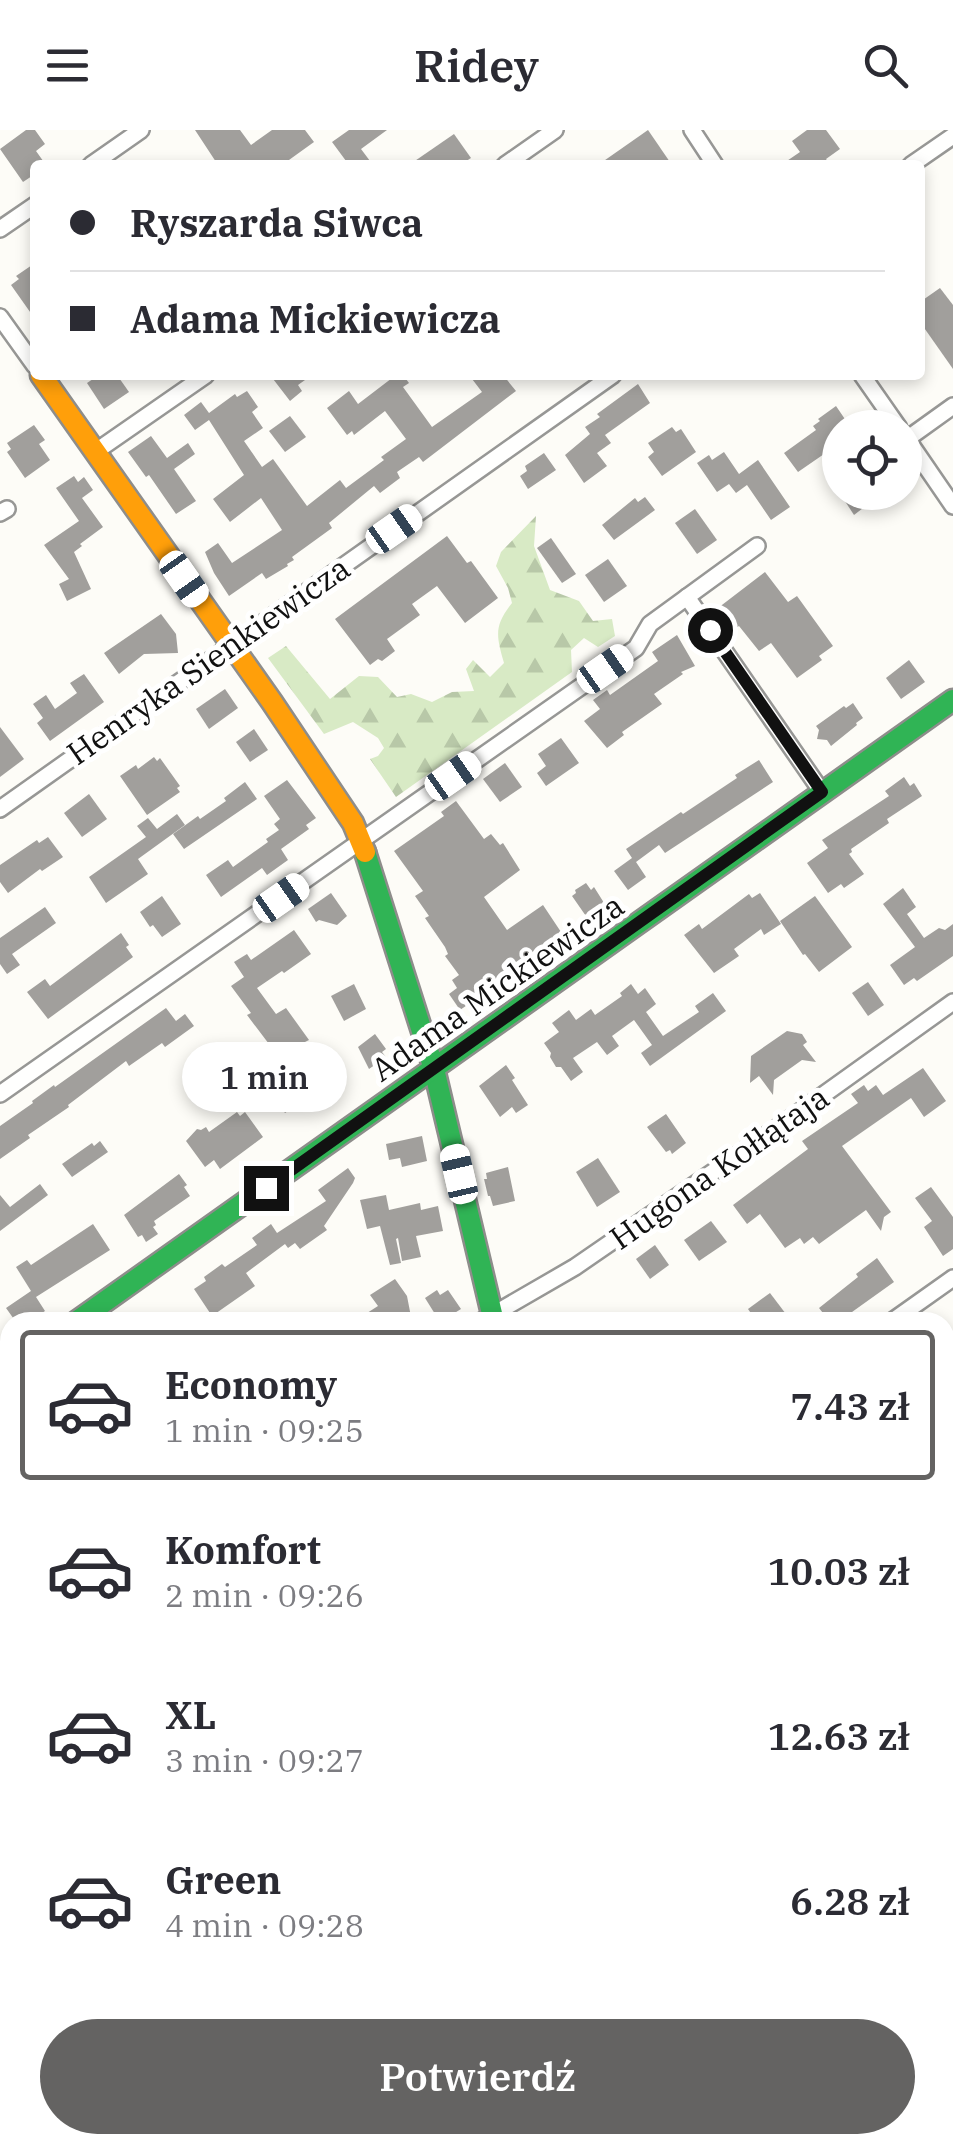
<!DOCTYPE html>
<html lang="pl">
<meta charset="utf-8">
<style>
body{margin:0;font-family:"IBM Plex Serif",serif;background:#f7f7f7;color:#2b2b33;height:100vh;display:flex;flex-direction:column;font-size:38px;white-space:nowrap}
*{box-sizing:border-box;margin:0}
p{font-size:32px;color:#7c7c81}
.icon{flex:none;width:55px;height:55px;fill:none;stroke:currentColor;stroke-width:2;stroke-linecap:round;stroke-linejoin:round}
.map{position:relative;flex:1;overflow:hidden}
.details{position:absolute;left:0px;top:1182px;width:955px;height:842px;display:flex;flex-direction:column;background:#fff;border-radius:30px 30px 0 0;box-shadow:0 5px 15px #0003}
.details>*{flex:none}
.banner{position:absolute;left:30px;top:30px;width:895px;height:220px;border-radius:10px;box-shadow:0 5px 15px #0003;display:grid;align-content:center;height:220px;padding:0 40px;background:#fff}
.fabs{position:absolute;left:822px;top:280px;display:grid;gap:20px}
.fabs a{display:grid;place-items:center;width:100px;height:100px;border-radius:50%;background:#fff;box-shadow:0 5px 15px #0003;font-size:50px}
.end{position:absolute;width:45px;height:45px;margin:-22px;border:12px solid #111;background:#fff;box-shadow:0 0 0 5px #fff}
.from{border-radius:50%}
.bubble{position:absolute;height:70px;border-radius:35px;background:#fff;box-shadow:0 5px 15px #0003;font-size:32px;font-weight:600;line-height:70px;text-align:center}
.car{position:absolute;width:30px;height:60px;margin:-30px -15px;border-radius:12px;box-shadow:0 0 8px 2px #0007;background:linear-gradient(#fff 24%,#345 0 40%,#fff 0 76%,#345 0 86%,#fff 0)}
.banner b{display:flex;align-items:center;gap:35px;height:95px;font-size:38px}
.banner b+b{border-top:2px solid #e1e1e2}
.banner i{width:25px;height:25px;background:#2b2b33}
ul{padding:18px 0 0;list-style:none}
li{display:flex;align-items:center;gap:30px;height:150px;margin:0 20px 15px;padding:0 20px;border:5px solid transparent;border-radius:10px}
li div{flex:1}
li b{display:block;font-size:38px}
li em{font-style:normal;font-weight:600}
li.on{border-color:#646362}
li>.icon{width:90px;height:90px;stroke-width:1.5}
.action{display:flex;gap:20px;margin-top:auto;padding:20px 40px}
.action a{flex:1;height:115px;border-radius:60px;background:#646362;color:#fff;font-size:40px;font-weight:600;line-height:115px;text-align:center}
header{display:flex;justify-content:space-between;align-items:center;height:130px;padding:0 40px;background:#fff;font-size:45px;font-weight:600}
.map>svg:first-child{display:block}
.grass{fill:#e7f3d7}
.forest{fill:url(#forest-firs)}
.building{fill:#a19f9c}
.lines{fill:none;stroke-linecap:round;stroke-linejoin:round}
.lane-casing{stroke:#979795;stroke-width:12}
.street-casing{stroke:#979795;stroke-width:20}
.fast-casing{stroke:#8e8d8b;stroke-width:25}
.slow-casing{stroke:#8e8d8b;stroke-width:25}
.path{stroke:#b9b9b8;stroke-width:4;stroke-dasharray:10 5;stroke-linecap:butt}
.lane{stroke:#fffffe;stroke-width:8}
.street{stroke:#fffffe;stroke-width:15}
.fast{stroke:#30b455;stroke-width:20}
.slow{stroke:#ff9f0a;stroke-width:20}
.route{stroke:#111;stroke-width:12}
.labels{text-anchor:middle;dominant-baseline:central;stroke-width:10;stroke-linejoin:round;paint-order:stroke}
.street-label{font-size:32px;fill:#111;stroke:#fff}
</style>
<header><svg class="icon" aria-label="menu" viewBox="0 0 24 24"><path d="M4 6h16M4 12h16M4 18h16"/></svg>Ridey<svg class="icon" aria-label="search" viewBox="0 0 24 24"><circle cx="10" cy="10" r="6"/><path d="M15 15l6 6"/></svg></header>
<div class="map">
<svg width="953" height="2023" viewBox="0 0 953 2023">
<defs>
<pattern id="forest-firs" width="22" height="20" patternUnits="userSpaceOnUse" patternTransform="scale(2.5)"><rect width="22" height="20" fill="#d8eac5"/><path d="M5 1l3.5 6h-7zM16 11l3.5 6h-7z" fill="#b8c8a8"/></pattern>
</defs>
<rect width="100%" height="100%" fill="#fdfcf7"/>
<polygon class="grass" points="340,2015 523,2015 511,2023 329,2023"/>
<g class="forest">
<path d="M536 386 534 416 550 460 579 471 593 491 612 489 615 506 598 517 584 508 571 520 572 542 396 667 370 629 378 626 384 618 378 608 353 592 324 604 268 528 286 516 330 569 359 546 378 547 397 567 411 564 432 572 452 562 474 561 466 539 473 530 490 547 504 533C496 505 494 496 512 473L508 458 496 436 501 422Z"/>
<polygon points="0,1682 10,1753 10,2015 50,2015 52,2023 0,2023"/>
</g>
<g class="building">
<polygon points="26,0 35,0 45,14 36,21 46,35 35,35 35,44 23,52 0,19"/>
<polygon points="195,0 240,0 251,15 272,0 305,0 314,12 282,35 218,35"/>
<polygon points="349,0 387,0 361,19 373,35 349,35 332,12"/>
<polygon points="648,0 672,35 598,35"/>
<polygon points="807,0 826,0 840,19 826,29 830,35 781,35 800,22 792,11"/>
<polygon points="454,4 471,28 460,35 409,35"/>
<polygon points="35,133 35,189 11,155 19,149 16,146"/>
<polygon points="940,158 953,175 953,239 920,192 920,172"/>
<polygon points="99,245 117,245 129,262 104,279 87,253"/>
<polygon points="270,245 312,245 298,255 302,261 290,271"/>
<polygon points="396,245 403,245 409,253 403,257 432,297 482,262 469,245 503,245 516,261 423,332 419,327 397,342 400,348 380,363 374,356 329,393 332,398 292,427 294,430 287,434 288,436 266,449 262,443 229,466 214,443 205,422 218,413 232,433 282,400 261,368 230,392 213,369 244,345 209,290 195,300 184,285 201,272 209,283 235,264 237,267 247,261 258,277 252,282 263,298 244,311 262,337 273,329 307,376 340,350 346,358 384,330 381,327 406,309 385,281 354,305 352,301 347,305 327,278 349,261 358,274"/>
<polygon points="638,254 650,273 605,305 611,313 597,323 607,336 584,353 565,325 590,304 585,297 600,287 597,284"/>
<polygon points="836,276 851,298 840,298 840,313 798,342 784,323 816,300 813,296 820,291 818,289"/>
<polygon points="290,286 306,307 285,322 269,301"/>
<polygon points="34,295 45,310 39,314 50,330 25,348 7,322 11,319 7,313"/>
<polygon points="672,297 676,302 681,299 696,322 662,346 648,327 654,322 648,313"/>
<polygon points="151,306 167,328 188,313 195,324 174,339 196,371 176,384 149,345 146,347 128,322"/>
<polygon points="724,322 739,344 758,330 790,377 771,390 747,355 736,363 729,354 717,362 697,333 709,325 712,330"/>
<polygon points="544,323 556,340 528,359 520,346 527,341 525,336"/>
<polygon points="74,346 78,352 84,347 93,360 82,368 103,397 80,414 82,416 74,422 91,459 67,471 59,454 69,449 44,415 79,391 56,358"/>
<polygon points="839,362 884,362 854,385"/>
<polygon points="645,367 655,380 614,410 602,395 635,368 638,372"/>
<polygon points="695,379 717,410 697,424 675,393"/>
<polygon points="447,406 467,433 471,431 498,468 465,493 437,456 412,474 420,485 387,509 395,521 382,531 378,529 370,535 335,489"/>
<polygon points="551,408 576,444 562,453 537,418"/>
<polygon points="608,429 627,456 604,472 585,445"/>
<polygon points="765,442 788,472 797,466 833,516 819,526 822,530 797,548 771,513 759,521 739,496 734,499 718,478"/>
<polygon points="161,484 176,504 178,523 144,524 119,544 104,523"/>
<polygon points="677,505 695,536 681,542 683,544 654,564 662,574 622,602 624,605 607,618 584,591 600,579 593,570 607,560 610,565 658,531 652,522"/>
<polygon points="909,530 925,552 901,569 886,548"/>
<polygon points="84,544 104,572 50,611 37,593 43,588 33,574 46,565 55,579 77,563 70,553"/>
<polygon points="225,559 238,578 209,599 196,579"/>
<polygon points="853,573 863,588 856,593 857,595 831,616 827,610 817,609 819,600 816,596 844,576 846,578"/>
<polygon points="0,597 24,629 0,647"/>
<polygon points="254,599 268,620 250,632 236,612"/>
<polygon points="561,608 579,633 546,656 537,643 546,636 538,624"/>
<polygon points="154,627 157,631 160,628 180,656 177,658 180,662 147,685 120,646 136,635 138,639"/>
<polygon points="759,630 773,652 665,723 659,715 636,732 646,747 628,760 614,741 632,728 626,719 681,682 683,684 737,648 735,645"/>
<polygon points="505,633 522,657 500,672 483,649"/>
<polygon points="904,647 910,656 914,653 922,666 887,689 889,693 851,719 852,722 849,724 864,744 844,758 841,754 828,763 807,733 828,718 822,710 889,666 885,661"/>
<polygon points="287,650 316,688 306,695 309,699 281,719 288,730 267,745 262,738 221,767 206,745 228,730 233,737 268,712 266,709 279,700 274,694 280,689 264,666"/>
<polygon points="245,652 257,669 184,719 173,704 198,686 200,689 226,671 224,668"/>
<polygon points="89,664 107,689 82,707 64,683"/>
<polygon points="456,671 484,709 491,704 500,715 503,713 520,740 484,767 507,800 543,775 561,802 517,833 521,838 460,880 449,864 457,858 452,850 459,845 445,826 448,824 445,817 425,788 429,786 415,766 423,761 394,721 444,686 441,682"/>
<polygon points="177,684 185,695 138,729 148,744 106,773 89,747 146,707 137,696 148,688 157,699"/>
<polygon points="48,707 63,727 42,741 40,739 8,763 0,752 0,735 37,710 39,713"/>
<polygon points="586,753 591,760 594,757 606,776 588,789 572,766 576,763 575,760"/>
<polygon points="903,758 916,777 907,784 924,808 939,798 945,800 953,794 953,826 917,851 914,848 904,855 890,835 915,817 883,774"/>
<polygon points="331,763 347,786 337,795 319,790 316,792 308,779"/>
<polygon points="760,763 781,794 764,805 761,799 734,819 739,826 714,843 684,805 699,794 702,799 749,764 752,768"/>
<polygon points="162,766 181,794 162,807 153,795 150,797 140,782"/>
<polygon points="815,766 852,817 819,842 805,824 803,825 780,791"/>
<polygon points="45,777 56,793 12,824 20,835 7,844 0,834 0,808"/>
<polygon points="294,800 311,824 284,843 282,841 257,858 276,884 286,878 309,910 305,912 308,916 304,918 330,954 298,977 297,975 285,983 250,934 272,918 247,885 251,883 231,856 244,847 234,832 247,824 251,830"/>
<polygon points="121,803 129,815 126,817 133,827 48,889 27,862 45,849 50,856"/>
<polygon points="868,852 884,875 868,886 852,863"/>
<polygon points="354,854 366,879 344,891 331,866"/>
<polygon points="631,854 638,864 645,858 656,874 646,882 663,906 699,882 695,876 713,863 726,881 650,936 641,923 652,915 634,890 612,906 619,916 607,925 597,912 573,928 583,942 571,951 561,937 556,937 550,927 551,923 544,913 559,902 552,893 569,880 576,890 591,879 595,885 622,866 620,863"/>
<polygon points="166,878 176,891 185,884 194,896 165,917 162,913 129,936 126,931 68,975 69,977 28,1005 30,1008 0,1029 0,996 33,973 32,971 54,955 55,957"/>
<polygon points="787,901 802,904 807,912 803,915 816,932 802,930 774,950 773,965 759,946 750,953 751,926"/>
<polygon points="375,904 386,919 382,922 386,927 369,939 358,917"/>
<polygon points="216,929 234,953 220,963 202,939"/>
<polygon points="506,935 515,948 512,950 528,975 516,983 512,977 500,987 479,956"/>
<polygon points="923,938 946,971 924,987 911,968 842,1016 891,1082 884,1087 881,1101 866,1080 819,1114 813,1107 804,1114 800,1108 785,1118 760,1084 747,1094 733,1075 808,1019 802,1011 858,973 851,964 864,955 868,961 876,955 883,965"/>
<polygon points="237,982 240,986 245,982 263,1007 220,1039 214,1030 205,1037 186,1011 197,999 201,1000 206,997 209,1002"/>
<polygon points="666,984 686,1013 672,1024 670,1020 666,1022 647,997"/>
<polygon points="422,1006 427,1031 402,1037 400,1028 389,1030 386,1014"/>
<polygon points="100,1011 108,1022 72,1047 62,1034 92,1013 94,1016"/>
<polygon points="598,1028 620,1062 597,1077 576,1042"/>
<polygon points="508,1037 515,1071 493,1076 490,1066 488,1066 484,1049 487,1049 486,1043"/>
<polygon points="348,1038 355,1048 353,1053 324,1096 327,1100 300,1119 295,1113 288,1118 285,1114 246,1143 255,1156 212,1186 194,1159 206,1151 204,1147 222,1134 225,1137 257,1115 252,1108 271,1094 277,1103 326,1071 318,1060"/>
<polygon points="179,1044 187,1055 184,1057 190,1066 154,1091 156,1095 153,1097 158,1104 146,1112 142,1105 138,1107 124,1085"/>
<polygon points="40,1054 48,1065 0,1101 0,1065 10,1077"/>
<polygon points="931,1057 953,1087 953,1119 943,1126 924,1097 932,1091 915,1068"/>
<polygon points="386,1065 389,1080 420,1073 421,1080 438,1076 443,1101 416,1106 421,1127 402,1131 398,1108 396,1109 401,1133 390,1135 380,1096 367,1099 360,1070"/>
<polygon points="711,1091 727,1112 699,1131 684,1110"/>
<polygon points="93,1094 110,1120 36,1167 45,1181 28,1192 16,1192 6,1178 31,1161 16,1137 27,1130 31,1135"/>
<polygon points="655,1115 669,1135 650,1149 636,1129"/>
<polygon points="877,1128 894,1152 852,1182 855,1186 847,1192 830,1192 819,1178 858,1147 856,1144"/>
<polygon points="395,1149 407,1166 412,1192 353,1192 378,1176 370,1165"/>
<polygon points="437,1160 440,1165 448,1160 461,1179 440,1192 425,1168"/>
<polygon points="770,1163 792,1192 757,1192 748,1179"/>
</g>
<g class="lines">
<defs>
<path id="lane" d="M953 1869C941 1888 949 1909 953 1929"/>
<g id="street">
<polyline points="692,0 715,35"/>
<polyline points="91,35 141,0"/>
<polyline points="505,35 555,0"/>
<polyline points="911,35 953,6"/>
<polyline points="0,99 35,75"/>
<polyline points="0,187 35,236"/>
<polyline points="862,245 899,298"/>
<polyline points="905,306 953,376"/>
<polyline points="907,309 953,276"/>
<polyline points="95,322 206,245"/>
<polyline points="0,383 7,379"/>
<polyline points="687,467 822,662"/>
<polyline points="0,679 613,245"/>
<polyline points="0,964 636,518 650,494 757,416"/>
<polyline points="480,1192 575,1137 777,998 953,872"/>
<polyline points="891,1192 953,1148"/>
<polyline points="0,1246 10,1239"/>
<polyline points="945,1435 952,1431"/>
<polyline points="0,1521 10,1514"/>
<polyline points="945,1603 953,1597"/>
<polyline points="0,1648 10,1704"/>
<polyline points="60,2015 62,2023"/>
<polyline points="745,2015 746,2023"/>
<polyline points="130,2023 141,2015"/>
</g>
<g id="fast">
<polyline points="365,722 434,939 494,1192"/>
<polyline points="76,1192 953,570"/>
<polyline points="945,1778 953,1772"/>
<polyline points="563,2023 575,2015"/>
</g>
<polyline id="slow" points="41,245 272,572 353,693 365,722"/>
</defs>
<use href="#lane" class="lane-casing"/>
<use href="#street" class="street-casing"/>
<use href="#fast" class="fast-casing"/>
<use href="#slow" class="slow-casing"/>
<g class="path">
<polyline points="0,1774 10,1775"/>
<polyline points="527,2023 539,2015"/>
</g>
<use href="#lane" class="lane"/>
<use href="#street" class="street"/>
<use href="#fast" class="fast"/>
<use href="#slow" class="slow"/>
</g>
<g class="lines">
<polyline class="route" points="266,1058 822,662 710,500"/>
</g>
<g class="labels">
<g class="street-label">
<text transform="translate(208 530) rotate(-35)">Henryka Sienkiewicza</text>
<text transform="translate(497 857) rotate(-35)">Adama Mickiewicza</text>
<text transform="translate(719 1037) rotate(-35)">Hugona Kołłątaja</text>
</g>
</g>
</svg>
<div class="fabs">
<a><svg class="icon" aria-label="locate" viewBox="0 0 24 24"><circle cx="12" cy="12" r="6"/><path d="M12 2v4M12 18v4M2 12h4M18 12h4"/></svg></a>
</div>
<i class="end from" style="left:710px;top:500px"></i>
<i class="end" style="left:266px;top:1058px"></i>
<div class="bubble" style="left:182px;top:912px;width:165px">1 min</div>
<i class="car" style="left:394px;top:399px;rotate:55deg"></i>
<i class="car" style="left:184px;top:449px;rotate:145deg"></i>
<i class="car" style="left:605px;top:539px;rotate:55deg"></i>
<i class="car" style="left:453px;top:646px;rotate:55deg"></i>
<i class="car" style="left:281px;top:768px;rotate:55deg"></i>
<i class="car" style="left:459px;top:1044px;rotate:347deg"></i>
<div class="banner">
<b><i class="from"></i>Ryszarda Siwca</b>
<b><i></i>Adama Mickiewicza</b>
</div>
<section class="details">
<ul>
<li class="on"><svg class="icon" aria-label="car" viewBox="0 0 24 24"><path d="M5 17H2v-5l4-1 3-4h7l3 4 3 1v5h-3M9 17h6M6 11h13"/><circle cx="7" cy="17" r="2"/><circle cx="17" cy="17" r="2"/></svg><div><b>Economy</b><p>1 min · 09:25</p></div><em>7.43 zł</em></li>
<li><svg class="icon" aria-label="car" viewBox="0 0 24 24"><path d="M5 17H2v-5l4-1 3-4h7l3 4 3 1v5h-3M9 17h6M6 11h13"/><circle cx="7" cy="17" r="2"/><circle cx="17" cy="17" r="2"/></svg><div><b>Komfort</b><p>2 min · 09:26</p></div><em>10.03 zł</em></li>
<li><svg class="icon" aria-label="car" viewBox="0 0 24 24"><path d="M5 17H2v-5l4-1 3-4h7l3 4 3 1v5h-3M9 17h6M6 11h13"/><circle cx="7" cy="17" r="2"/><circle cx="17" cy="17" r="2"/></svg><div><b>XL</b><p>3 min · 09:27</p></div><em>12.63 zł</em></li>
<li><svg class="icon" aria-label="car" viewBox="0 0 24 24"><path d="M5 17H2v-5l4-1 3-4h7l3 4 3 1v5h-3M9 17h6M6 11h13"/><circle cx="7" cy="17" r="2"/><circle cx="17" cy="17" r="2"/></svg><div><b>Green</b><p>4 min · 09:28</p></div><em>6.28 zł</em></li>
</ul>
<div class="action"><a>Potwierdź</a></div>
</section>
</div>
